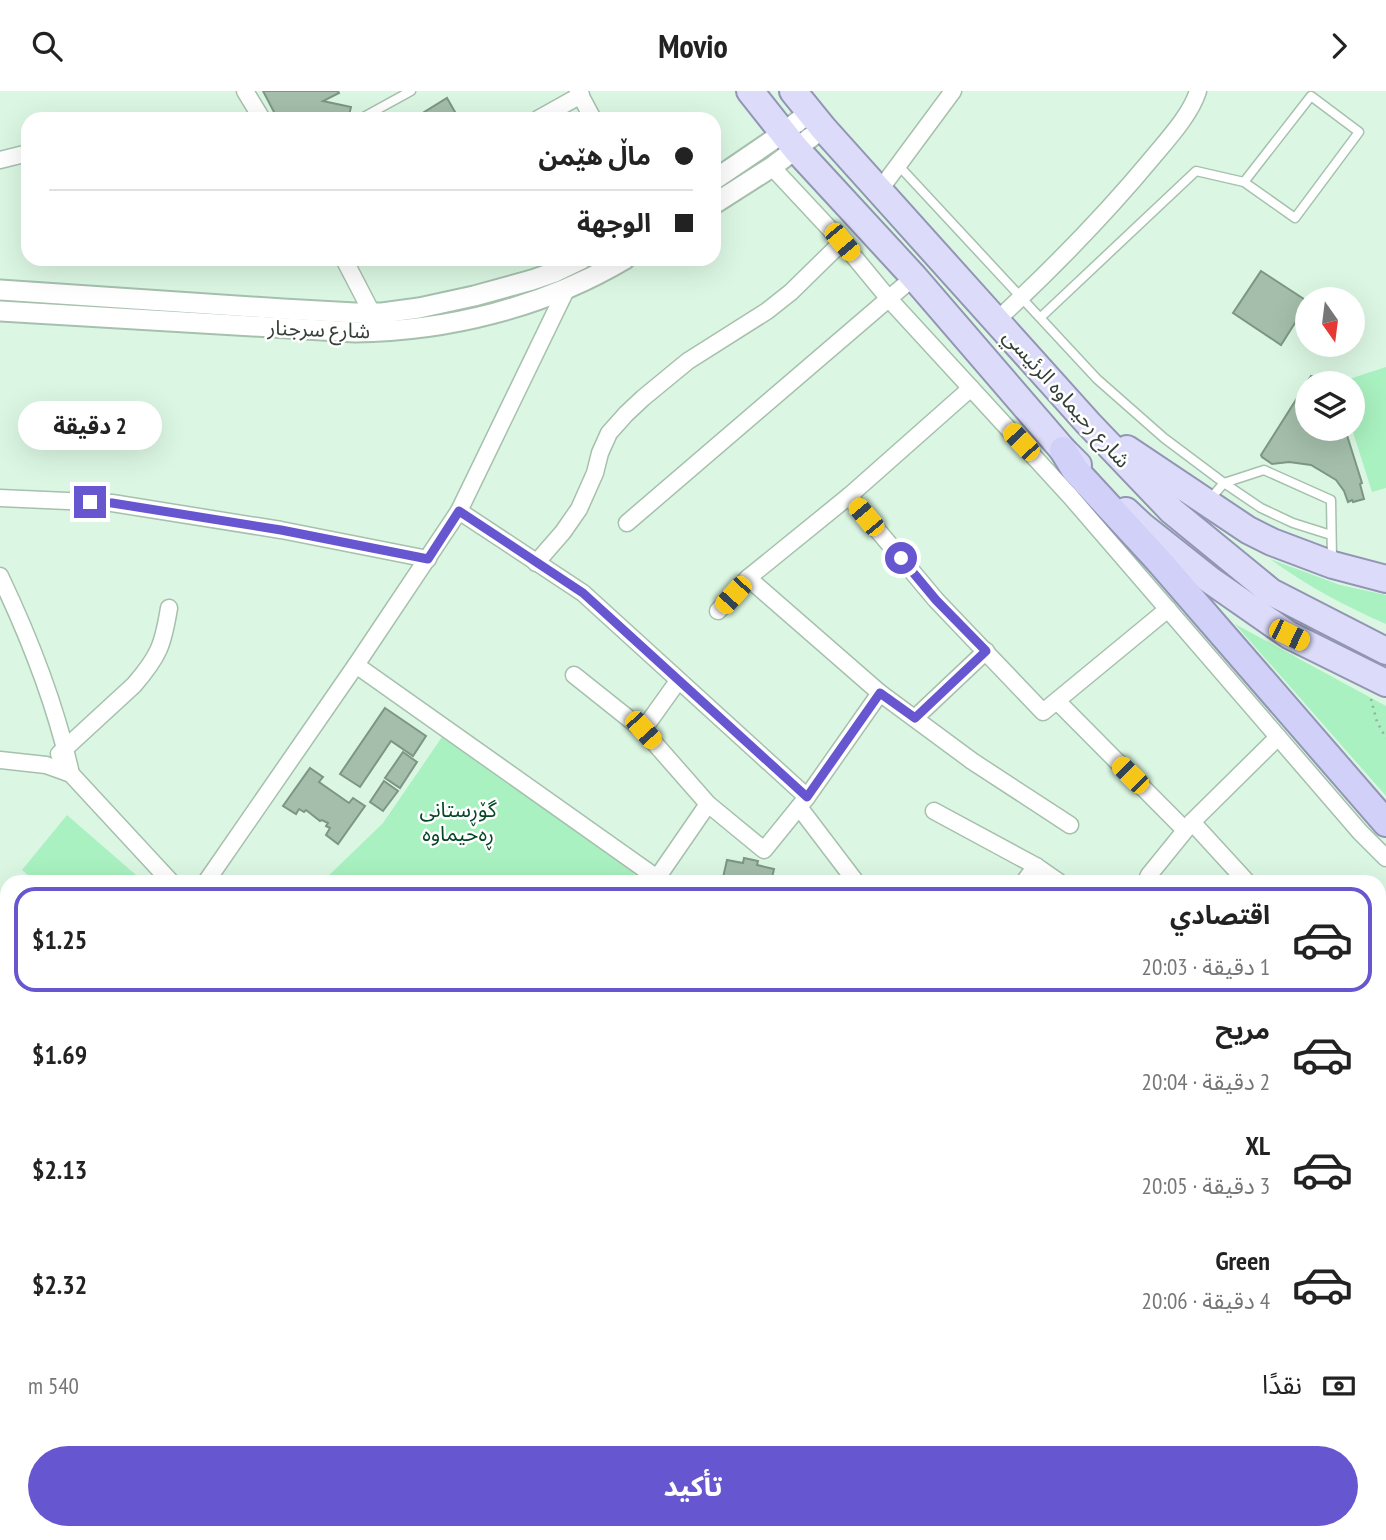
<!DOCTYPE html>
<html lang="ar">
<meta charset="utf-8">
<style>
body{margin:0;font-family:"PT Sans Narrow","Noto Sans Arabic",sans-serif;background:#f6f6f6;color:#222;direction:rtl;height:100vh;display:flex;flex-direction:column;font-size:26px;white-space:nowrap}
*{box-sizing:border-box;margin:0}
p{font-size:23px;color:#767676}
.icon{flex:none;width:38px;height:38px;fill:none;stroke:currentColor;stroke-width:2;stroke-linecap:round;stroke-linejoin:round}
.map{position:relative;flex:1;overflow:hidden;direction:ltr}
.side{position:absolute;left:0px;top:784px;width:1386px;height:665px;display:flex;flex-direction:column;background:#fff;border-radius:21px 21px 0 0;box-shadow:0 7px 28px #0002;direction:rtl}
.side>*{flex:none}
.guide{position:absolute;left:21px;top:21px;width:700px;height:154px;border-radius:21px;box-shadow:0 7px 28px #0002;direction:rtl;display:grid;align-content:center;height:154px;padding:0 28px;background:#fff}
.needle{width:46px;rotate:166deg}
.controls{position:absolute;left:1295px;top:196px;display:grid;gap:14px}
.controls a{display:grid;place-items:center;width:70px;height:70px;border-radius:50%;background:#fff;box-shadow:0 7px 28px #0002;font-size:35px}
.end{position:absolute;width:32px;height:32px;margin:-16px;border:9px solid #6656cf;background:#fff;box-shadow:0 0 0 4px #fff}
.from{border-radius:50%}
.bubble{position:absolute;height:49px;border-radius:24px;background:#fff;box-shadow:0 7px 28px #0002;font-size:23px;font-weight:700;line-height:49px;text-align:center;direction:rtl}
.car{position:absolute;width:21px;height:42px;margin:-21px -10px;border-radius:9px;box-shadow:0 0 5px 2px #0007;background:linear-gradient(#f5c518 24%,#345 0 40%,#f5c518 0 76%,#345 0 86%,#f5c518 0)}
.guide b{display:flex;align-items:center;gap:24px;height:66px;font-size:26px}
.guide b+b{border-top:2px solid #e0e0e0}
.guide i{width:18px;height:18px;background:#222}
ul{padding:12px 0 0;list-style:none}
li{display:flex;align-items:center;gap:21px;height:105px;margin:0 14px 10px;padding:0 14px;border:4px solid transparent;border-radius:21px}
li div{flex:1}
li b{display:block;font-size:26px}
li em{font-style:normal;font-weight:700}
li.current{border-color:#6656cf}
li>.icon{width:63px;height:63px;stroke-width:1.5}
.pay{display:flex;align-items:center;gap:18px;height:77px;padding:0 28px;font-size:26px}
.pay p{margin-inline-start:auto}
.button{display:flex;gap:14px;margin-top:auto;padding:14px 28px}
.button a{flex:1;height:80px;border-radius:42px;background:#6656cf;color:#fff;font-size:28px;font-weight:700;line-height:80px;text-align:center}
header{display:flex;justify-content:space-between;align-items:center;height:91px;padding:0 28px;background:#fff;font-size:32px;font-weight:700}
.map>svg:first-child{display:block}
.green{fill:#a9f1c0}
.building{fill:#a4beab;stroke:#7d9684;stroke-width:2}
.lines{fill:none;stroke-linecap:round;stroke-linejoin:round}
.service-casing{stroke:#a6c0ad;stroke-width:11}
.minor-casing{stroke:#a6c0ad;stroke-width:19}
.tertiary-casing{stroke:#a6c0ad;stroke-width:23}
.primary-casing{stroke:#9295b3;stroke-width:30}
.trunk-casing{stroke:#9295b3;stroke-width:30}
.path{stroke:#99ae9f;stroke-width:2.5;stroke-dasharray:2 5;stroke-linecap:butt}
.service{stroke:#fff;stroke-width:8}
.minor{stroke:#fff;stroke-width:16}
.tertiary{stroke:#fff;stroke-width:19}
.primary{stroke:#dcdcfa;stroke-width:26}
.trunk{stroke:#d0d0f8;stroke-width:26}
.route{stroke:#6656cf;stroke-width:9}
.labels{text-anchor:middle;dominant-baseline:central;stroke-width:5;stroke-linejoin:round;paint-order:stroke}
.street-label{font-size:21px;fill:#343f37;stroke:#fff}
.park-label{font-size:21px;fill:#064726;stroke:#fff}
</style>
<header><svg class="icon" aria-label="forward" viewBox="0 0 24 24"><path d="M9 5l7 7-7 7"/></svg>Movio<svg class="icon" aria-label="search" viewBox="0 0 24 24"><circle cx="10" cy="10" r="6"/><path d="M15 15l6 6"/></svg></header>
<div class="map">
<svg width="1386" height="1449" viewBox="0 0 1386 1449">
<rect width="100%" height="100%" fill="#dbf7e3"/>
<g class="green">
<polygon points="1386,276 1386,397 1372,401 1352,338 1353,292 1337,292"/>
<path d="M1270 468 1340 494 1386 504V533C1345 515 1307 495 1270 468Z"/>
<polygon points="1235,533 1386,615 1386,705"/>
<polygon points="442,646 659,791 322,791 383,732"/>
<polygon points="67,724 144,791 36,791 22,779"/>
<polygon points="7,1008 7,1051 0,1045 0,1016"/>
<polygon points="282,1442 349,1442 339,1449 291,1449"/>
<polygon points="447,1442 880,1442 876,1449 457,1449"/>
<polygon points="925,1442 993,1442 1001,1449 916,1449"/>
<polygon points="1051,1442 1090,1442 1084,1449 1048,1449"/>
</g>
<g class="building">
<polygon points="263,0 338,0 339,2 323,10 351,16 348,28 292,28 275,23"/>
<polygon points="447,7 459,28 413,28"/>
<polygon points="1261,180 1307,210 1307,213 1281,254 1233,222"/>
<polygon points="1311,285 1327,292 1307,292 1307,338 1345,338 1362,392 1360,393 1364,408 1353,411 1352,409 1348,411 1344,400 1336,389 1311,374 1289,371 1272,373 1262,366 1261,364"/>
<polygon points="385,617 426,645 413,665 391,650 360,696 340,683"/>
<polygon points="403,661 417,671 400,697 385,687"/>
<polygon points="310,677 323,686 319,691 349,712 353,707 365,715 338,753 326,744 330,737 326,735 328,732 322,729 320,730 306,719 304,721 299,718 296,723 283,715"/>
<polygon points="384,690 398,700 383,720 370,711"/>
<polygon points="744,767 758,770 757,774 774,778 771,791 722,791 727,769 743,772"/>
</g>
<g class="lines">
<defs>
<g id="service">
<polyline points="360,28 411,0"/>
<polyline points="899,75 1097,288 1164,347 1224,392 1261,417 1293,432 1331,444"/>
<polyline points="1041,226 1196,80 1244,91 1311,5 1359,41 1295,127 1244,91"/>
<polyline points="1209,409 1224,392 1264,379 1331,409 1332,468"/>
<polyline points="1356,1442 1365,1449"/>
</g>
<g id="minor">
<polyline points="245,0 262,28"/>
<polyline points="578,0 593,28"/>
<polyline points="538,28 581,4"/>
<polyline points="0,69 28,62"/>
<polyline points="772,76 842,151 889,208 1070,405 1360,741 1386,767"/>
<polyline points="879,100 953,0"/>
<polyline points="344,168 372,222"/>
<path d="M997 229C1052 178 1105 124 1153 66 1168 48 1191 23 1198 0"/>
<polyline points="849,405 936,509 1043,621 1168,518"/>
<polyline points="0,407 112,412 281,439 428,468"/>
<polyline points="459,420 583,502 807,706"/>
<polyline points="627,432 914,186"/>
<polyline points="536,472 563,441 579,418 595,382 600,362 609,342 626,323 643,307 688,270 767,220 791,201 842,151"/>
<path d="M0 485C30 548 56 614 71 683"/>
<polyline points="748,487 880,602 972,670 1070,734"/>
<polyline points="718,520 748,487 849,405 971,297"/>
<polyline points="356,574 657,787 708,713"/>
<polyline points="574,584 643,639 708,713 764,759 807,706 880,602"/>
<polyline points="1057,610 1185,739"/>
<polyline points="915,627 986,560"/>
<polyline points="643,639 678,590"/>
<path d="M59 663 134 594C159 565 163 554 169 517"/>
<polyline points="0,669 46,674 71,683 171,791"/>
<polyline points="799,716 856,791"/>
<polyline points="934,720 1036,775 1059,791"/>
<polyline points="1192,731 1247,791"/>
<polyline points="206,791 356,574 459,420 566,199"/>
<polyline points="1024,791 1036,775"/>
<polyline points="1146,791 1149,784 1192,731 1278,646"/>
<polyline points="0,840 7,845"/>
<polyline points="1379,971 1386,978"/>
<polyline points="0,1000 7,993"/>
<polyline points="0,1061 7,1067"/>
<polyline points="1379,1089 1386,1094"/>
<polyline points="0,1211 7,1203"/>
<polyline points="1379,1234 1386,1226"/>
<polyline points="1379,1250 1386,1258"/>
<polyline points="0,1254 7,1260"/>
<polyline points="1379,1402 1386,1407"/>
<polyline points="0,1421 7,1426"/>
<polyline points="27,1442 35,1449"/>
<polyline points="222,1442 230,1449"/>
</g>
<g id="tertiary">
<polyline points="714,89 783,42 810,21"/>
<polyline points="714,113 772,76 823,37"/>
<polyline points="0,199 283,218 355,222 382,222 419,217 474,205 532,189 555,181 582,168"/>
<path d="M0 220 355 241C448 240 544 216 625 168"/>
</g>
<g id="primary">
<polyline points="750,0 796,58 914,186 1063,359 1078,374"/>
<polyline points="793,0 823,37 1088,332 1172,420 1271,501 1386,560"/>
<polyline points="1127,358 1248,439 1272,451 1333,474 1386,488"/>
<polyline points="1126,420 1142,435 1210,489 1289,544 1386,592"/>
</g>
<g id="trunk">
<polyline points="1063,359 1075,379 1158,469 1386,732"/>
<polyline points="1379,1295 1386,1288"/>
<polyline points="1379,1372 1386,1365"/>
<polyline points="1214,1449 1222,1442"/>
<polyline points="1291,1449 1300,1442"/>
</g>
</defs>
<use href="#service" class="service-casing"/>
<use href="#minor" class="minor-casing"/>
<use href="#tertiary" class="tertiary-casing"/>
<use href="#primary" class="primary-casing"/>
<use href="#trunk" class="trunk-casing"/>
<polyline class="path" points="1371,608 1377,631 1386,647"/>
<use href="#service" class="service"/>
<use href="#minor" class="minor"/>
<use href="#tertiary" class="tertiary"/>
<use href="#primary" class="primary"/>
<use href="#trunk" class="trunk"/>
</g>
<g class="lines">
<polyline class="route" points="90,411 112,412 281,439 428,468 459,420 583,502 807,706 880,602 915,627 986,560 936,509 901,467"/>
</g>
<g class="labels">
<g class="street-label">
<text transform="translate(319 238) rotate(2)">شارع سرجنار</text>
<text transform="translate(1067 307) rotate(48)">شارع رحيماوه الرئيسي</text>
</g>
<g class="park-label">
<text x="458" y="718">گۆڕستانی<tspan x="458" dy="24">ڕەحیماوە</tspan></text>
</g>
</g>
</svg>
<div class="controls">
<a><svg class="needle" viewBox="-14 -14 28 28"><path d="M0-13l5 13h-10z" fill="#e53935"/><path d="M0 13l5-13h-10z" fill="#767676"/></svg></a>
<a><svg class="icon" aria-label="layers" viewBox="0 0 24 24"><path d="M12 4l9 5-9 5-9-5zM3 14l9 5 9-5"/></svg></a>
</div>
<i class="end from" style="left:901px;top:467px"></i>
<i class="end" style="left:90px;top:411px"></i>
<div class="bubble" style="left:18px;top:310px;width:144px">2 دقيقة</div>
<i class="car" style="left:842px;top:151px;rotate:140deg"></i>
<i class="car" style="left:1021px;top:351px;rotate:317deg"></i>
<i class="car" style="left:866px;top:426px;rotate:320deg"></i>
<i class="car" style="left:733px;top:504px;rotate:222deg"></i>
<i class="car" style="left:1289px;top:544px;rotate:116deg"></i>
<i class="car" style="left:643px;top:639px;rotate:138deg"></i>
<i class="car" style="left:1130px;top:684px;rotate:315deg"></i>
<div class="guide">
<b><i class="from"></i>ماڵ هێمن</b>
<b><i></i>الوجهة</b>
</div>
<section class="side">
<ul>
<li class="current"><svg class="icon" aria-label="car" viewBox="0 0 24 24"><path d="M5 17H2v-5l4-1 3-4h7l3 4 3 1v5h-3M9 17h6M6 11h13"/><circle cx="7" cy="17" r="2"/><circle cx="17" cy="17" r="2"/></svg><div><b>اقتصادي</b><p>1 دقيقة · 20:03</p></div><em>$1.25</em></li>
<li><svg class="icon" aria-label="car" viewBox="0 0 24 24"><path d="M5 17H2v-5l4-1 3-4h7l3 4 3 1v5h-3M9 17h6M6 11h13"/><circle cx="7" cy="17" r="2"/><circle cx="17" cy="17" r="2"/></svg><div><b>مريح</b><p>2 دقيقة · 20:04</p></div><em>$1.69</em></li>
<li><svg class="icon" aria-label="car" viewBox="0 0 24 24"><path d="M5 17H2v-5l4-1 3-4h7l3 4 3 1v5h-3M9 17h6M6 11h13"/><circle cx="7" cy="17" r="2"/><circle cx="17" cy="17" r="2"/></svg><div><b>XL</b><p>3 دقيقة · 20:05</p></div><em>$2.13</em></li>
<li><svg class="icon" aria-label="car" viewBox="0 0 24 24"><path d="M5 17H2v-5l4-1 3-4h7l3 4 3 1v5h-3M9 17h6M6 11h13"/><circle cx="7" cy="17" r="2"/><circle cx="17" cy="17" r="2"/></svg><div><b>Green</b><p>4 دقيقة · 20:06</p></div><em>$2.32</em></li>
</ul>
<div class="pay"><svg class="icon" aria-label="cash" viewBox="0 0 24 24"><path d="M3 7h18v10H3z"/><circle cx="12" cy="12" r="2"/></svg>نقدًا<p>540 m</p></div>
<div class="button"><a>تأكيد</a></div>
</section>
</div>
